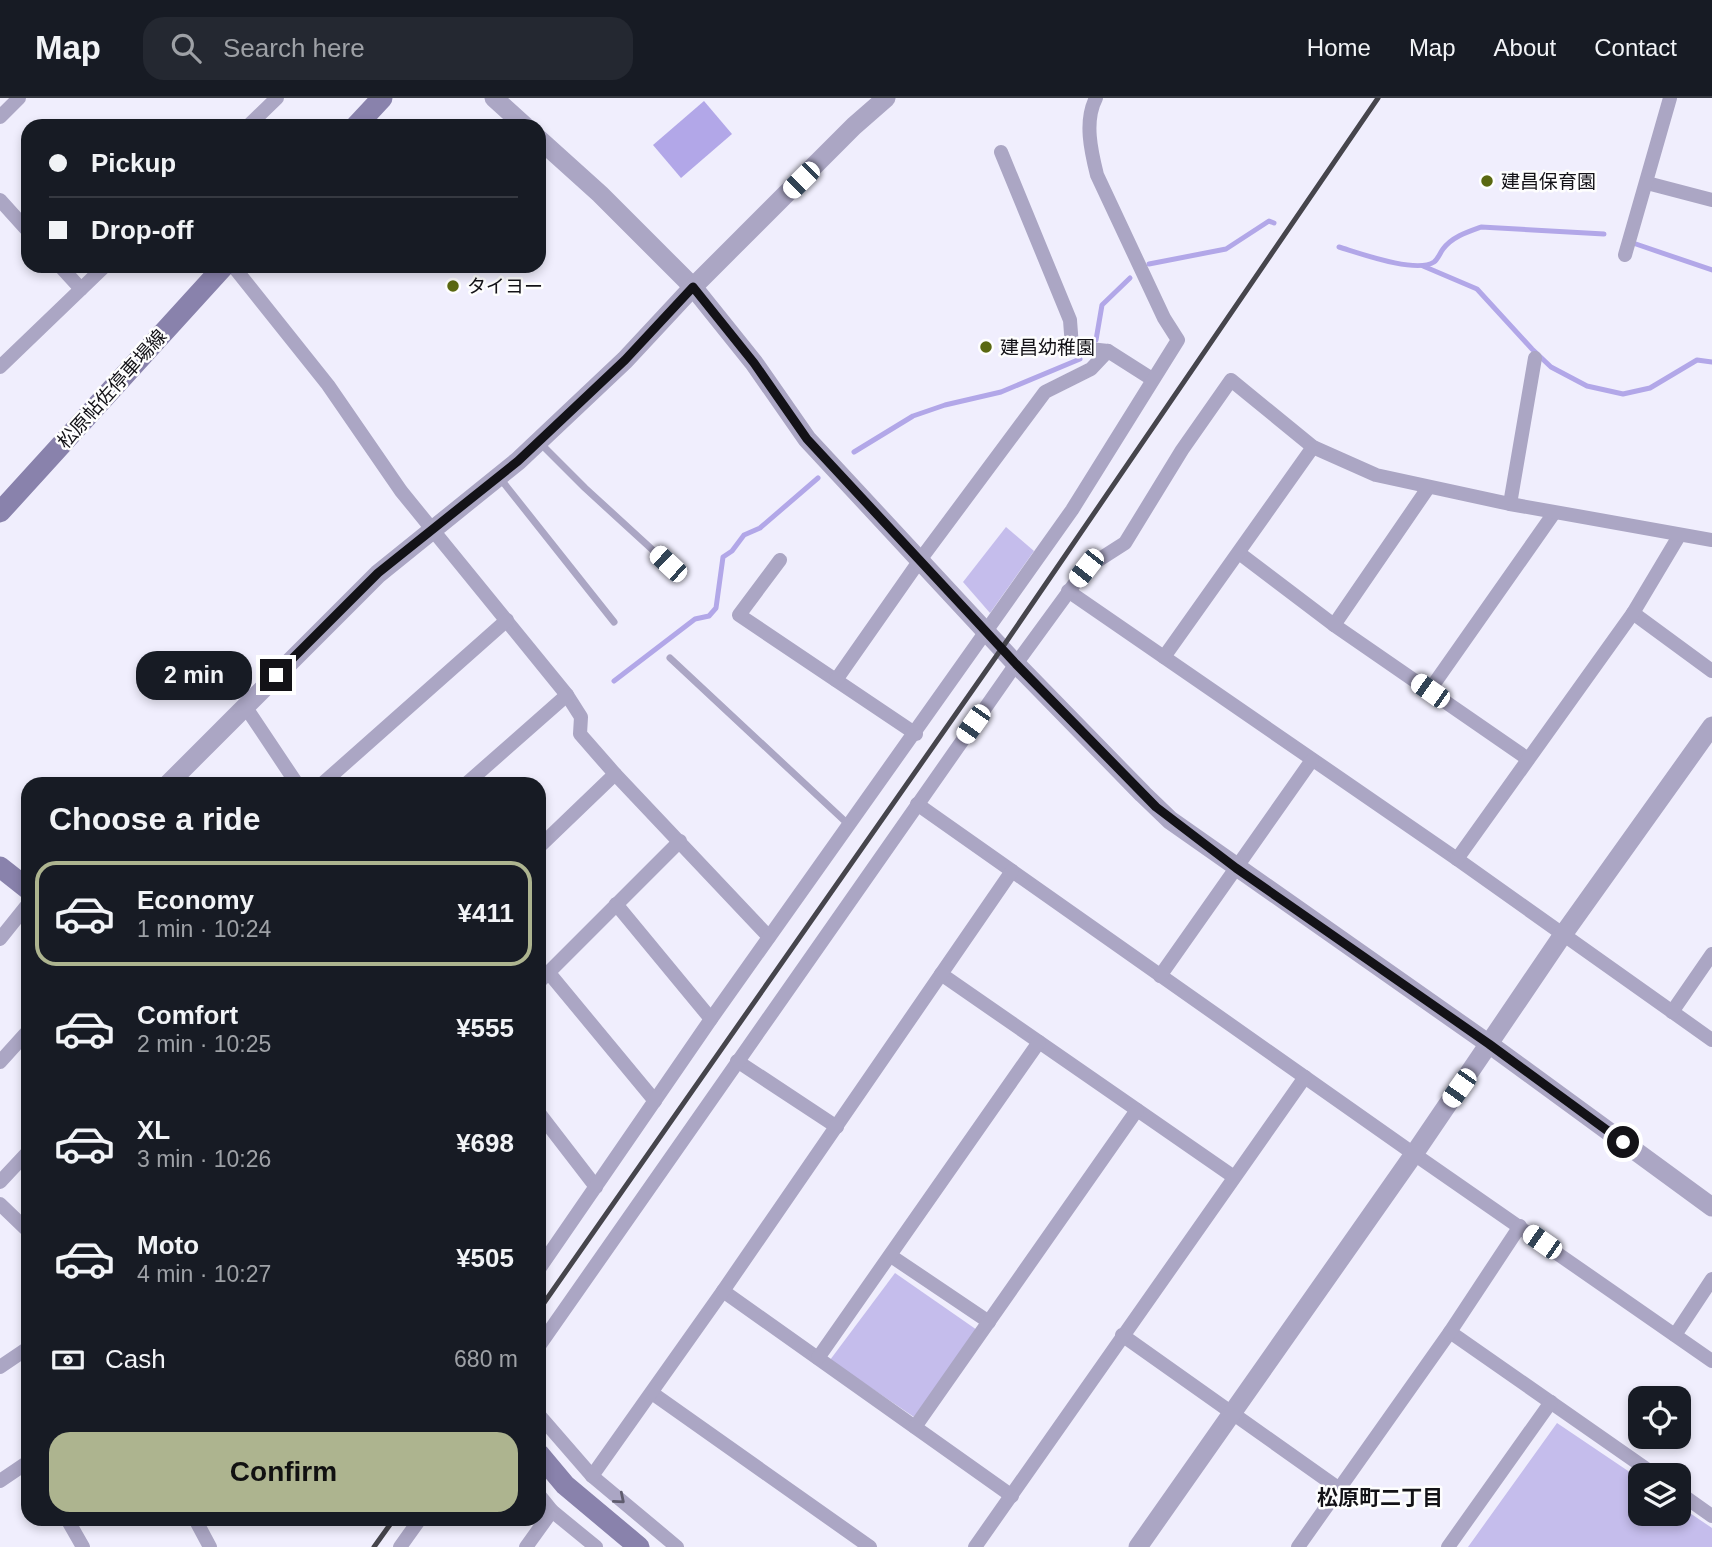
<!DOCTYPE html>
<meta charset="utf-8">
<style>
body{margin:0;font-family:Arial,"Noto Sans JP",sans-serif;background:#242831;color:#f1f3f6;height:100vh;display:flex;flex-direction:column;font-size:26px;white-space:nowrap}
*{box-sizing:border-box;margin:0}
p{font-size:23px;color:#9ea1a6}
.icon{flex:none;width:38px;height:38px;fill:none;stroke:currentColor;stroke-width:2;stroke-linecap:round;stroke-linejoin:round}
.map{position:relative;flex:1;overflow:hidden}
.side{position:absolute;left:21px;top:679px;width:525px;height:749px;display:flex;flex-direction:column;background:#171b24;border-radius:21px;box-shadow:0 4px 10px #0003}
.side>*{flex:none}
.top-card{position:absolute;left:21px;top:21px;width:525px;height:154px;border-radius:21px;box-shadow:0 4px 10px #0003;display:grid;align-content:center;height:154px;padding:0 28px;background:#171b24}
.fabs{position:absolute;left:1628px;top:1288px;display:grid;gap:14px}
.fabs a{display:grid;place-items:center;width:63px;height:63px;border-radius:14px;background:#171b24;box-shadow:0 4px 10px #0003;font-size:35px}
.end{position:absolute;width:32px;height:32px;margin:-16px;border:9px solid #131217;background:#fff;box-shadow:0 0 0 4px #fff}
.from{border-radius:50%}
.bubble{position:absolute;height:49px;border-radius:21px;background:#171b24;box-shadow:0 4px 10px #0003;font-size:23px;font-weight:600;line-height:49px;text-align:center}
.car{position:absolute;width:21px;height:42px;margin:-21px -10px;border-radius:9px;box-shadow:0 0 5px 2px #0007;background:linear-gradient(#fff 24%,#345 0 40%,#fff 0 76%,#345 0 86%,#fff 0)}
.top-card b{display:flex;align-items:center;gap:24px;height:66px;font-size:26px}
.top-card b+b{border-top:2px solid #363941}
.top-card i{width:18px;height:18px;background:#f1f3f6}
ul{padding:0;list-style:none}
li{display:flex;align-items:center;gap:21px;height:105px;margin:0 14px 10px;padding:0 14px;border:4px solid transparent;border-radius:21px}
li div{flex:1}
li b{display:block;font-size:26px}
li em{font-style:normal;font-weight:600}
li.current{border-color:#adb48f}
li>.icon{width:63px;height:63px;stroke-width:1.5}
h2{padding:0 28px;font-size:32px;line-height:84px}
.pay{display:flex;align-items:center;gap:18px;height:77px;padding:0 28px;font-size:26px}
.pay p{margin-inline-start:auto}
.cta{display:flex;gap:14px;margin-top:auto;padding:14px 28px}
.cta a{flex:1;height:80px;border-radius:21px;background:#adb48f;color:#111;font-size:28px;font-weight:600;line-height:80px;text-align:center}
header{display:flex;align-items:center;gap:42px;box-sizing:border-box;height:98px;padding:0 35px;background:#171b24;border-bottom:2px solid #363941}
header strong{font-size:33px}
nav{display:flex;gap:38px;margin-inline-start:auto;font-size:24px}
.search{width:490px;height:63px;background:#242831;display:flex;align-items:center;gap:18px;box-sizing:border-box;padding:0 24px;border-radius:21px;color:#9ea1a6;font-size:26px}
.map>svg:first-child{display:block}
.green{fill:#c5bdec}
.water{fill:#b2a7e8}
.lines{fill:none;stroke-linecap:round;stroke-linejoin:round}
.stream{stroke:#b2a7e8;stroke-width:5}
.service{stroke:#aba6c4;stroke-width:7}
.minor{stroke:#aba6c4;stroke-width:14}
.tertiary{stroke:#aba6c4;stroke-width:19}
.secondary{stroke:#8982ac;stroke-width:21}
.rail{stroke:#46454c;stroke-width:5}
.oneway{stroke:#5f5c6e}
.route{stroke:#131217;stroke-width:9}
.poi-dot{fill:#5a6811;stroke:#fefefe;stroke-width:2.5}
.labels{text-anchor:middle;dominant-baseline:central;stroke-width:5;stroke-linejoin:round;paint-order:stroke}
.poi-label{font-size:19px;fill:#131217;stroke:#fefefe;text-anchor:start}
.street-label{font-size:19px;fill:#131217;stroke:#fefefe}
.neighbourhood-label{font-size:21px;font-weight:bold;fill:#131217;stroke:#fefefe}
</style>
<header>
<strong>Map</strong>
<div class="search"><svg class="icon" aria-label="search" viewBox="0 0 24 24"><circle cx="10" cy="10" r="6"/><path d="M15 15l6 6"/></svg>Search here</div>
<nav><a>Home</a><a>Map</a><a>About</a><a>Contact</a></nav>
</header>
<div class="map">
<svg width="1712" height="1449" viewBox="0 0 1712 1449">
<rect width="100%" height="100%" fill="#f0eefd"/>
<g class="green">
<polygon points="1006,429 1034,453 990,515 963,484"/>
<polygon points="895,1175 977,1232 914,1319 830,1262"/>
<polygon points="1557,1325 1640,1381 1640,1416 1678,1416 1678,1407 1712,1430 1712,1449 1468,1449"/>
</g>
<polygon class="water" points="704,3 732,36 681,80 653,47"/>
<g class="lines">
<g class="stream">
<polyline points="1633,145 1712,172"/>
<path d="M1339 149C1359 155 1416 176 1434 164 1438 161 1440 155 1443 151 1452 139 1467 134 1481 129L1604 136"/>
<polyline points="1149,166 1226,151 1269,123 1274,125"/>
<polyline points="1423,168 1477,191 1532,251 1551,269 1587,288 1623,296 1650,290 1697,262 1712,264"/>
<polyline points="1096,242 1102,207 1130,180"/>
<polyline points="854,354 913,318 945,307 1001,294 1080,261"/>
<polyline points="614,583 695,521 709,518 716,510 723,459 732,453 744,437 760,430 818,380"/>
</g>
<g class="service">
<polyline points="539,344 585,390 668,466"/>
<polyline points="499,379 614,524"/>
<polyline points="670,560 849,727"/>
</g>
<g class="minor">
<polyline points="0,19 19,0"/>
<polyline points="248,28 277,0"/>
<polyline points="1001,54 1070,222 1072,249 1108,253"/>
<polyline points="1647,85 1712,102"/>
<polyline points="0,102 28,133"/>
<polyline points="1625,157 1670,0"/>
<polyline points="60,168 81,191"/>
<polyline points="233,168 328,287 401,393 567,597 581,619 580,636 615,676 769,839"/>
<polyline points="0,269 105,168"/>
<polyline points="1510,406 1535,260"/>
<polyline points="1239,455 1334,527 1528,661"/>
<polyline points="780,462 739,517 916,636"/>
<polyline points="1068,493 1457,761 1712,942"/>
<polyline points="1633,515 1712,573"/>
<polyline points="1334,527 1428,390"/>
<polyline points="1164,559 1313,349"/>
<polyline points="836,582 920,462 1045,294 1091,271 1108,253 1152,281"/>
<polyline points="1429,593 1554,415"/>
<polyline points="245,608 297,686"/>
<polyline points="322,686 507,522"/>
<polyline points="466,686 567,597"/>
<polyline points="917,706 1414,1056 1712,1263"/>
<polyline points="539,749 615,676"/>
<polyline points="1457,761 1633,515 1679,438"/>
<polyline points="616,806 711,921"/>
<polyline points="0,841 28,806"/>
<polyline points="549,875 655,1003"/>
<polyline points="941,876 1234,1079"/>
<polyline points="1160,878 1312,662"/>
<polyline points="539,884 680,743"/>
<polyline points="1672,914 1712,856"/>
<polyline points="737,963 837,1029"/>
<polyline points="0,964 28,933"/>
<polyline points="539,1015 596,1089"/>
<polyline points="0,1084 28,1054"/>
<polyline points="0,1106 28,1133"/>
<polyline points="891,1158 989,1224"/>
<path d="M539 1171 711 921 1072 412 1178 242 1164 220 1097 77C1091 53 1084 23 1096 0"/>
<polyline points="723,1193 1012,1398"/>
<polyline points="1450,1234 1655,1377"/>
<polyline points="1122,1237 1338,1390"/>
<polyline points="1675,1237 1712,1181"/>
<polyline points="539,1248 1016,566 1086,470 1125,445 1182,352 1231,282 1313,349 1376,377 1510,406 1712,442"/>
<polyline points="818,1260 1039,944"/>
<polyline points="0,1269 28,1250"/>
<polyline points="652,1295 870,1449"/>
<polyline points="539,1317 592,1378 677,1449"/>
<polyline points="915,1329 1137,1012"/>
<polyline points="592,1378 723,1193 1012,773"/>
<polyline points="0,1383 28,1364"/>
<polyline points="1678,1394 1712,1418"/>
<polyline points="539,1397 552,1413 596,1449"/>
<polyline points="67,1421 83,1449"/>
<polyline points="195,1421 210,1449"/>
<polyline points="400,1449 420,1421"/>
<polyline points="526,1449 552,1413"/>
<polyline points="975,1449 1305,979"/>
<polyline points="1298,1449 1450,1234 1520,1128"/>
<polyline points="1448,1449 1551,1304"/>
</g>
<g class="tertiary">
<polyline points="494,0 525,28"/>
<polyline points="539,41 600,96 693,189 754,265 807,341 1016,566 1143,696 1170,722 1489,946 1712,1109"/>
<polyline points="168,686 378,476 518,363 625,262 693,189 854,28 886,0"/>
<polyline points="1138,1449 1414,1056 1562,838 1712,628"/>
</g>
<g class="secondary">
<polyline points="356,28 382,0"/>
<polyline points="0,414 224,168"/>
<polyline points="0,769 28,791"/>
<polyline points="539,1356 565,1387 639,1449"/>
</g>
<g class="rail">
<polyline points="539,1212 1002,550 1378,0"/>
<polyline points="374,1449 394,1421"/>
</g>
</g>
<defs><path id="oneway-chevron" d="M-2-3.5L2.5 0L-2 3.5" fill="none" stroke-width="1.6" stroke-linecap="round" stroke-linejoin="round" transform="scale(1.75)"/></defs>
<use class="oneway" href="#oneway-chevron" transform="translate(620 1401) rotate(40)"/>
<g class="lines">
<polyline class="route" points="276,577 378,475 518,363 625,262 693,189 754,265 807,341 1016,566 1156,709 1236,770 1489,946 1623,1044"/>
</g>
<g class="poi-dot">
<circle cx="1487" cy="83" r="7"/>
<circle cx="453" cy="188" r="7"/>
<circle cx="986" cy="249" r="7"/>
</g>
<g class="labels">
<g class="poi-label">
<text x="1501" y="83">建昌保育園</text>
<text x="467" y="188">タイヨー</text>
<text x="1000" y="249">建昌幼稚園</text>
</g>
<g class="street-label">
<text transform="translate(112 291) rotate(-48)">松原帖佐停車場線</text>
</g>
<g class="neighbourhood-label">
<text x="1380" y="1399">松原町二丁目</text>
</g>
</g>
</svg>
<div class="fabs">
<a><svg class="icon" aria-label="locate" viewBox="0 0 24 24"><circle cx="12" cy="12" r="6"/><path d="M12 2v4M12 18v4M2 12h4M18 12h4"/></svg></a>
<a><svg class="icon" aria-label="layers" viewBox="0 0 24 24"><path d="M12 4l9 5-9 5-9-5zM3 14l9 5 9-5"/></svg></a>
</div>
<i class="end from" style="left:1623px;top:1044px"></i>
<i class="end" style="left:276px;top:577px"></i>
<div class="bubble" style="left:136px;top:553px;width:116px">2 min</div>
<i class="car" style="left:801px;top:82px;rotate:225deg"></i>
<i class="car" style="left:668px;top:466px;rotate:313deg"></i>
<i class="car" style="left:1086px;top:470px;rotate:218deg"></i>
<i class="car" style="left:1430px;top:593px;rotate:305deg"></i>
<i class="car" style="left:973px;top:626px;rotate:215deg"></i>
<i class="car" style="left:1459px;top:990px;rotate:215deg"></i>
<i class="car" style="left:1542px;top:1144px;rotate:305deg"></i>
<div class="top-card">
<b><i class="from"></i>Pickup</b>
<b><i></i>Drop-off</b>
</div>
<section class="side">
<h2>Choose a ride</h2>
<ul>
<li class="current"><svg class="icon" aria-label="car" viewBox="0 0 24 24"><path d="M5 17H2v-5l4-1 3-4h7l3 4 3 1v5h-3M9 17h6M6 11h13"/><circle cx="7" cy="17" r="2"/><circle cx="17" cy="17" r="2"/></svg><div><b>Economy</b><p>1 min · 10:24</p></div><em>¥411</em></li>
<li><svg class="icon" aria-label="car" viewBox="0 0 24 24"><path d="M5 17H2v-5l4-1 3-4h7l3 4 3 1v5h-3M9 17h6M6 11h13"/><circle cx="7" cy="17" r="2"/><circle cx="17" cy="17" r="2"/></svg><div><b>Comfort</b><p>2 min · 10:25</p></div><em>¥555</em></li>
<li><svg class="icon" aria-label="car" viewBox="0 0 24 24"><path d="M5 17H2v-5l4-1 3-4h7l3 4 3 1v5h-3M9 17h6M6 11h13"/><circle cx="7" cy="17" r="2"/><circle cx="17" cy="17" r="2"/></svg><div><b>XL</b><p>3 min · 10:26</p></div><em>¥698</em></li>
<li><svg class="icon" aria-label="car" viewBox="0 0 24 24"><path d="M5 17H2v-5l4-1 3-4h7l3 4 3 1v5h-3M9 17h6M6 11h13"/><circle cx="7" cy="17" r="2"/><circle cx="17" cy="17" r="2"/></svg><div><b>Moto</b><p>4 min · 10:27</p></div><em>¥505</em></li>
</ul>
<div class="pay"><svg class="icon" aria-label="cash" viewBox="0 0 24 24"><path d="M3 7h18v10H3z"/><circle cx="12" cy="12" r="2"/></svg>Cash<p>680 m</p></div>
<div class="cta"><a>Confirm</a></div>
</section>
</div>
